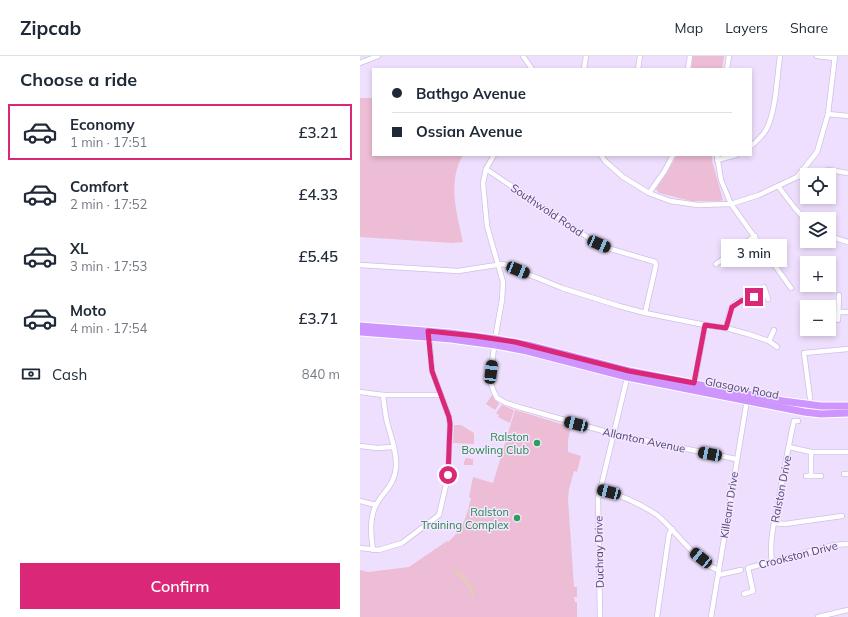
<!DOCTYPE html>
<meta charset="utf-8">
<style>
body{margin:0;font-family:Mulish,sans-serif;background:#f6f6f7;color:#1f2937;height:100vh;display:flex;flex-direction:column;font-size:15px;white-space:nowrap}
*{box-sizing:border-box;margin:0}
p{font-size:13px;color:#747a83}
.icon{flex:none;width:22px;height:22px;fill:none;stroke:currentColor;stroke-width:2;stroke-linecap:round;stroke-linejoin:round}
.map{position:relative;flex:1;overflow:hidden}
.sheet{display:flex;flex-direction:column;background:#fff;width:360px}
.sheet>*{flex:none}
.hud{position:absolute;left:12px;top:12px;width:380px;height:88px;border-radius:0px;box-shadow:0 2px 6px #0003;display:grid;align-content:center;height:88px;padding:0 20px;background:#fff}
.fabs{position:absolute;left:440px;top:112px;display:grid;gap:8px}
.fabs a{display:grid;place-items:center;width:36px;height:36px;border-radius:0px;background:#fff;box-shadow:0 2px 6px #0003;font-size:20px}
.end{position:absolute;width:18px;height:18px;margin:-9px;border:5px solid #db2777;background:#fff;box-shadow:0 0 0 2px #fff}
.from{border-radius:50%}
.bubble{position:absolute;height:28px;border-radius:0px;background:#fff;box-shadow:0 2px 6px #0003;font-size:13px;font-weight:600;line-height:28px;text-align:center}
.car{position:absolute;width:12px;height:24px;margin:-12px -6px;border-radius:5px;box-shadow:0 0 3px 1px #0007;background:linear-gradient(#222 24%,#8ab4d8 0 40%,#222 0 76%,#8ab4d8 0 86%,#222 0)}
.hud b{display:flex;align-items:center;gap:14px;height:38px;font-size:15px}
.hud b+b{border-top:1px solid #e0e1e3}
.hud i{width:10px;height:10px;background:#1f2937}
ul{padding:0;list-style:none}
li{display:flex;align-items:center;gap:12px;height:56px;margin:0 8px 6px;padding:0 12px;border:2px solid transparent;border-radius:0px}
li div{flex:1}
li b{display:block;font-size:15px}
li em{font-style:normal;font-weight:600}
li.active{border-color:#db2777}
li>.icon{width:36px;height:36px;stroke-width:1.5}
h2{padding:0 20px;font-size:18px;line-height:48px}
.pay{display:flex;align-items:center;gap:10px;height:44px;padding:0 20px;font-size:15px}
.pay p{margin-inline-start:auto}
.cta{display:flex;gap:8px;margin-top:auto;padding:8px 20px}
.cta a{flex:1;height:46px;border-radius:0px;background:#db2777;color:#fff;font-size:16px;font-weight:600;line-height:46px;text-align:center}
header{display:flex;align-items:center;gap:24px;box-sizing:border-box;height:56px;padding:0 20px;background:#fff;border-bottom:1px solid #e0e1e3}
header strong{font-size:19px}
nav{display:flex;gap:22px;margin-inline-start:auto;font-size:14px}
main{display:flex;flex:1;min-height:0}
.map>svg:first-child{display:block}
.green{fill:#ecbdd4}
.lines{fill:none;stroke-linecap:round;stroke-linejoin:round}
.stream{stroke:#d7db97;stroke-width:1.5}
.minor-casing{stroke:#cfbfe8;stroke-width:6}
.primary-casing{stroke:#fff;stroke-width:9}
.minor{stroke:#fff;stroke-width:4.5}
.primary{stroke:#ce95ff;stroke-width:7}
.route{stroke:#db2777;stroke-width:5}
.leisure-dot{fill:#2e9e5b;stroke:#f3e7ff;stroke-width:1.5}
.labels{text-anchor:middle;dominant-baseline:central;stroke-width:3;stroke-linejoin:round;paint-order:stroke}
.street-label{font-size:11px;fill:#524576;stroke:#f3e7ff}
.leisure-label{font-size:11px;fill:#27864d;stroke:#f3e7ff;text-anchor:end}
</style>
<header>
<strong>Zipcab</strong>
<nav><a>Map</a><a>Layers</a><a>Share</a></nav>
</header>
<main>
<section class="sheet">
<h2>Choose a ride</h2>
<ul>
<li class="active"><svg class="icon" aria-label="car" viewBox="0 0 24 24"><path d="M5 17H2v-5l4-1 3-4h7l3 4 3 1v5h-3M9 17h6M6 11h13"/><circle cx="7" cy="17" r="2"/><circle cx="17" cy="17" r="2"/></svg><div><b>Economy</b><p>1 min · 17:51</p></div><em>£3.21</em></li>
<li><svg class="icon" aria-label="car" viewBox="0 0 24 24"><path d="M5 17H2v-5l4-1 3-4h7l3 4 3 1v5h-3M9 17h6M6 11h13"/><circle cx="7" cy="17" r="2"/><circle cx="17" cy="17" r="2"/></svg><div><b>Comfort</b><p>2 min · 17:52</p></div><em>£4.33</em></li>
<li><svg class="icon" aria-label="car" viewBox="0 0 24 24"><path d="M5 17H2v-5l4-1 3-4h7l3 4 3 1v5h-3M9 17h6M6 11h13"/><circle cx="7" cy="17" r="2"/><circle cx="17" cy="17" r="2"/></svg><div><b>XL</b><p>3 min · 17:53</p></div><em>£5.45</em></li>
<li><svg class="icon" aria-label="car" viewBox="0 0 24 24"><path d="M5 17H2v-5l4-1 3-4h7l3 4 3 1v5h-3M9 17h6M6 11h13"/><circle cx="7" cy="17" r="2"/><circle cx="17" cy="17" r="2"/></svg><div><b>Moto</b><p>4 min · 17:54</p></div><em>£3.71</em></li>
</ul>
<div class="pay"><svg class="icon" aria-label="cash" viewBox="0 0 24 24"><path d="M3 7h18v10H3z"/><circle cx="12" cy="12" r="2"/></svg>Cash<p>840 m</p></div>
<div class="cta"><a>Confirm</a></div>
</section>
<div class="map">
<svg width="488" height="561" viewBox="0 0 488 561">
<rect width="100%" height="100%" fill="#efdffe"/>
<g class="green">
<polygon points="333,0 364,0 362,13 331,13"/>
<path d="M0 42H13V99H103C87 126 97 158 103 186L92 187 0 181Z"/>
<polygon points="317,99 352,99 352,105 363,144 360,145 331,145 299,137 296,133 307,117"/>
<polygon points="132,339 139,348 135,354 126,348"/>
<polygon points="142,349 154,354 150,367 138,361 139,359 136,357"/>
<path d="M155 354 211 371 208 384V396L221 400 217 416 214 415 209 433 208 443 214 531H217V541H214L215 546H217V561H0V514L8 516 49 511 87 485 88 486C104 472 106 462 111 442L109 441 113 421 133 427Z"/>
<polygon points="94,369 101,369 114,377 114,388 93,387"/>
<polygon points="105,402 113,403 113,409 104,409 104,406 103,405 105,405"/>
</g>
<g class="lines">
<path class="stream" d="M94 514C103 521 111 528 113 540"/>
<defs>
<g id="minor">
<polyline points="163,0 172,13"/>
<polyline points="457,0 474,2"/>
<polyline points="0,7 18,0"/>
<polyline points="224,13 226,0"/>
<polyline points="278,13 280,0"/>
<polyline points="328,13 330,0"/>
<polyline points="367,13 369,0"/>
<polyline points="468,58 488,60"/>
<path d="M391 90C396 86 402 80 406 74 416 56 417 21 420 0"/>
<polyline points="134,99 126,113 123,127 127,170 143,226 142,244 135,283 130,325 134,336 137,342 146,347 162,352 254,378 376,403"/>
<polyline points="241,99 245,105 263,121 289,137 310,145 338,149 371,148 399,139 437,121 457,96 468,58 475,0"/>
<polyline points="357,99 361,124 371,148 431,232"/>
<polyline points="357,104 376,99"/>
<polyline points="126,113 239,189 251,193 295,206 296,209 285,257"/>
<polyline points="437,121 469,114 488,117"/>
<polyline points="418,130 434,151 447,166"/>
<polyline points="289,137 304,116 313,99"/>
<polyline points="469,180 488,186"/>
<polyline points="356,208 395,180"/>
<polyline points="0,209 98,215 143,208 202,232 259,250 285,257 345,269 366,272 388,278 409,285 417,291"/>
<polyline points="404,231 408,243"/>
<polyline points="479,256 488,256"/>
<polyline points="478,264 479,239"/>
<path d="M366 272C368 266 368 259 371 253 375 242 396 241 406 238"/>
<polyline points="409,285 414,274"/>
<polyline points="334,329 345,269"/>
<polyline points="0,336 23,339 81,339 72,315 69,279"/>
<polyline points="450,342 444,297 488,293"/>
<polyline points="0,390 17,392 34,391"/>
<polyline points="429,391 451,396 488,396"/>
<polyline points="451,396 451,419"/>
<polyline points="484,418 488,418"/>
<polyline points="446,420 461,420"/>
<path d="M240 434C261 439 279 447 297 459 315 473 338 509 359 514"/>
<polyline points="0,445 16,449"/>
<polyline points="414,467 425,468 482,460"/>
<polyline points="0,492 19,494 42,487 79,459 88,420 90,368 89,361 81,339"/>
<path d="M13 494C11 480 9 463 16 449 24 434 34 431 36 411 37 396 31 381 27 366 25 357 24 348 23 339"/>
<path d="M412 506C409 486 414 467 418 447 423 420 428 392 434 365H438"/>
<polyline points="358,519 381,514"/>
<polyline points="384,538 393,535 388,512 474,489 488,488"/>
<polyline points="240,561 238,443 268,318"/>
<polyline points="297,561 309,478 312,473"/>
<polyline points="351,561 387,344"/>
<polyline points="458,561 488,554"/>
</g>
<g id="primary">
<polyline points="0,270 90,277 135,283 168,289 269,315 423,345 461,350 488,350"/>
<polyline points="0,276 91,283 135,289 167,295 267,321 444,356 461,358 488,357"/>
</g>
</defs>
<use href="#minor" class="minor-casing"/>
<use href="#primary" class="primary-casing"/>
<use href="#minor" class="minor"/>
<use href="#primary" class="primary"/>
</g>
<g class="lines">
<polyline class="route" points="88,419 90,368 89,361 72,315 68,275 115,280 155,286 269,315 334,327 345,269 366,272 372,251 381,245 394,241"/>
</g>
<g class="leisure-dot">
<circle cx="177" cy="387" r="4"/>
<circle cx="157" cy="462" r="4"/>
</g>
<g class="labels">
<g class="street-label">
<text transform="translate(187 154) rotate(34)">Southwold Road</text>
<text transform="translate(382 332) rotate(11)">Glasgow Road</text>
<text transform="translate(284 384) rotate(12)">Allanton Avenue</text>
<text transform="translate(421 433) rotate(-79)">Ralston Drive</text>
<text transform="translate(369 449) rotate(-81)">Killearn Drive</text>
<text transform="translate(239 496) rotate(-91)">Duchray Drive</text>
<text transform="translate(438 499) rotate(-14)">Crookston Drive</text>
</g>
<g class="leisure-label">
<text x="169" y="381">Ralston<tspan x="169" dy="13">Bowling Club</tspan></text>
<text x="149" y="456">Ralston<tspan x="149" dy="13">Training Complex</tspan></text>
</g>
</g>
</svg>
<div class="fabs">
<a><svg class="icon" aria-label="locate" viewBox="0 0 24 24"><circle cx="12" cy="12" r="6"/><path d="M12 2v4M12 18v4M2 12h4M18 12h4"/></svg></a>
<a><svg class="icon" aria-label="layers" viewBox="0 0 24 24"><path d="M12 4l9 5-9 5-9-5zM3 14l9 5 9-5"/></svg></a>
<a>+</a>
<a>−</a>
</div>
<i class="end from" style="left:88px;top:419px"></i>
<i class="end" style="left:394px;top:241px"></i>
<div class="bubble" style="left:361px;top:183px;width:66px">3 min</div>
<i class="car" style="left:239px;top:188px;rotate:113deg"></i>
<i class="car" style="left:158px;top:214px;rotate:112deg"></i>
<i class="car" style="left:131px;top:316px;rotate:7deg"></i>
<i class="car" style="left:216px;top:368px;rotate:285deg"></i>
<i class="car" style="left:350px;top:398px;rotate:281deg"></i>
<i class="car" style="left:249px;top:436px;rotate:285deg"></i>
<i class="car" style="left:341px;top:502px;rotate:309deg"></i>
<div class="hud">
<b><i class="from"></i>Bathgo Avenue</b>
<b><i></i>Ossian Avenue</b>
</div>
</div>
</main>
